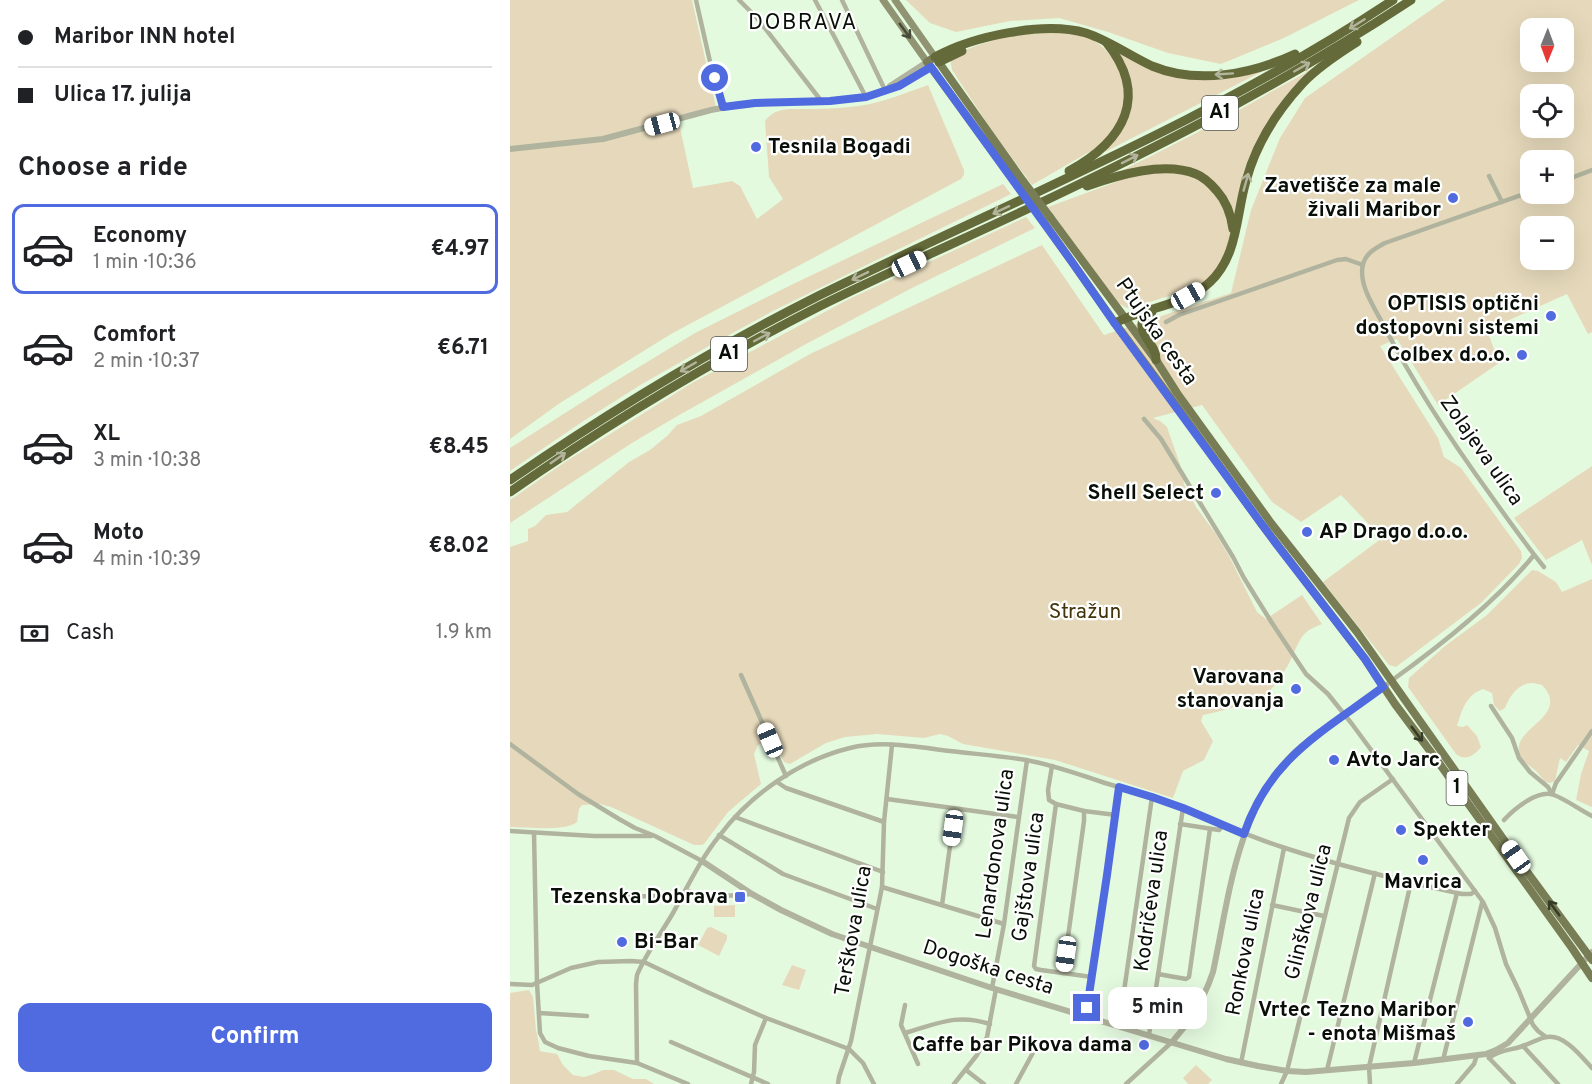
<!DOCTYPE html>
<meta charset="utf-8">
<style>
body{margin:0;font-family:Overpass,sans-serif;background:#f6f6f6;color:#202124;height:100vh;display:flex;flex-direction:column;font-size:22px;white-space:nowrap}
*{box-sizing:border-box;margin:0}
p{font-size:20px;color:#757577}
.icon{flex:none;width:33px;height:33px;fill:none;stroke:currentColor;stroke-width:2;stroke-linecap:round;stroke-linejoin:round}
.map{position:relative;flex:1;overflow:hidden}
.sheet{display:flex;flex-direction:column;background:#fff;width:510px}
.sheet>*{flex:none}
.top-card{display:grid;align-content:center;height:132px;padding:0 18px;background:#fff}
.needle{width:39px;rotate:181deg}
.fabs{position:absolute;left:1010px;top:18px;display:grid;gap:12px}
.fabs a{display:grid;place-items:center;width:54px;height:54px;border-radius:12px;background:#fff;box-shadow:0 6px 24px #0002;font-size:30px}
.end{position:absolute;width:27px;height:27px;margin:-14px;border:8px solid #4f6bdf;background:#fff;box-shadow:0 0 0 3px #fff}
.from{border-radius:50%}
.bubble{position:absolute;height:42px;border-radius:12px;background:#fff;box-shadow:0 6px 24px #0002;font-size:20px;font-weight:700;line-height:42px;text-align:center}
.car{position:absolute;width:18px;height:36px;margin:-18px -9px;border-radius:8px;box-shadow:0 0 4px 2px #0007;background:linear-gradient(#fff 24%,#345 0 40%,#fff 0 76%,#345 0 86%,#fff 0)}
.top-card b{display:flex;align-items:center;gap:21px;height:57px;font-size:22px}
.top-card b+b{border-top:2px solid #e0e0e0}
.top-card i{width:15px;height:15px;background:#202124}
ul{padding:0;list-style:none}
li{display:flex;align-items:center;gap:18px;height:90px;margin:0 12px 9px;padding:0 6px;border:3px solid transparent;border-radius:12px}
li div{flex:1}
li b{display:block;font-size:22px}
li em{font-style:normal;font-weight:700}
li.on{border-color:#4f6bdf}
li>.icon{width:54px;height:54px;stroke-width:1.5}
h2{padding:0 18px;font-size:27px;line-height:72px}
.pay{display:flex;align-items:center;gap:15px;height:66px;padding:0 18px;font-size:22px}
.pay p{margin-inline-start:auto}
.primary-button{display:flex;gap:12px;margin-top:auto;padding:12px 18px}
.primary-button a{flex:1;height:69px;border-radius:12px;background:#4f6bdf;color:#fff;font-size:24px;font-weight:700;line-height:69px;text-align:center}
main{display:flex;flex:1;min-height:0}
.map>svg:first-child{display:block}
.green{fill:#e6d9bb;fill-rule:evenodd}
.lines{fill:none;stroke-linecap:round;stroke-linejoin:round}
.minor{stroke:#b0b39d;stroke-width:4.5}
.tertiary{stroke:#b0b39d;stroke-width:6}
.secondary{stroke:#909473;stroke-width:7}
.primary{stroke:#797d55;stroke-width:8}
.motorway{stroke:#656a3a;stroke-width:9}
.primary-bridge{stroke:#797d55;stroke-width:8}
.oneway{stroke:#b2b49c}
.oneway2{stroke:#454b38}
.oneway3{stroke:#353b26}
.route{stroke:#4f6bdf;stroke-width:8}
.poi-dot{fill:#4f6bdf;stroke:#fff;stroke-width:2}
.labels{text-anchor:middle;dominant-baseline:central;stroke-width:4.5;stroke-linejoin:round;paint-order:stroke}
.shield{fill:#fff;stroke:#525751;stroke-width:1.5}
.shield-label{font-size:20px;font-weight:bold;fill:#080f07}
.poi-label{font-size:21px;font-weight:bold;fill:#080f07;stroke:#fff;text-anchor:end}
.street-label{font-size:21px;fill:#080f07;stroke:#fff}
.park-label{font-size:21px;fill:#42330a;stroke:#fff}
.neighbourhood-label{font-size:22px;letter-spacing:1.5px;fill:#080f07;stroke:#fff}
</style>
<main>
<section class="sheet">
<div class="top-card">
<b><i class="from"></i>Maribor INN hotel</b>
<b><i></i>Ulica 17. julija</b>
</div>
<h2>Choose a ride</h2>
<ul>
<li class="on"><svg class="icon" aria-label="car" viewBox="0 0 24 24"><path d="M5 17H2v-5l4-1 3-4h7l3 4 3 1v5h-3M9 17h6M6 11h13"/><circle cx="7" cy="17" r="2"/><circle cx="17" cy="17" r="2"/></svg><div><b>Economy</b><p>1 min · 10:36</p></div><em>€4.97</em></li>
<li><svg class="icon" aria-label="car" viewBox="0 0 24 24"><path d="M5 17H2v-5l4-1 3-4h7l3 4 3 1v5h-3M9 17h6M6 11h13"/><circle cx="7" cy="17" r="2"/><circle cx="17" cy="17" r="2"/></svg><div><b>Comfort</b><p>2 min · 10:37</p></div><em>€6.71</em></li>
<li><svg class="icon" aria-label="car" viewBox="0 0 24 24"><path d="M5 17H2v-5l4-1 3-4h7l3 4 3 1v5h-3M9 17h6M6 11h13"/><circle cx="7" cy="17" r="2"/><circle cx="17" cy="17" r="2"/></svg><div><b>XL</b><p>3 min · 10:38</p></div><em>€8.45</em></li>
<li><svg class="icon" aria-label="car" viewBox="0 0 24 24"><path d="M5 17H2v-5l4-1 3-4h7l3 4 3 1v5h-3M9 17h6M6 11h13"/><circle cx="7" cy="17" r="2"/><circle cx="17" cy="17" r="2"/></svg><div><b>Moto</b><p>4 min · 10:39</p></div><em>€8.02</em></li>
</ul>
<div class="pay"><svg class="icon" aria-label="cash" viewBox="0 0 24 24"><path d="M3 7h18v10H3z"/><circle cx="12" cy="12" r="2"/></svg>Cash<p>1.9 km</p></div>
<div class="primary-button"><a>Confirm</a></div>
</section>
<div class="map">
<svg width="1082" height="1084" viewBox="0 0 1082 1084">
<rect width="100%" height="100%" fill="#e4fadf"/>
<g class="green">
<path d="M0 0H182L206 107 168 118 183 188 222 181 230 186 247 219 273 199 259 177 255 121C262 111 272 109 284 109 307 109 332 109 355 105 376 101 398 92 418 85L454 170V175L451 179 161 334 50 403 0 439Z"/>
<polygon points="396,0 849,0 774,38 711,64 658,53 598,32 549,18 500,21 446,32 420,23"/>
<path d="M935 0H1082V332L1078 334 1057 294 977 330 989 363 928 405 887 339 870 346 928 438 934 457 951 468 1011 551 1012 558 1009 564 971 603 886 667 879 665 813 582 872 538 831 495 791 522 762 502 692 405 643 418 650 421 657 427 673 473 674 484 686 507 706 534 720 558 747 612 756 619 792 595 812 624C791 632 791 638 782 657 778 667 766 684 759 692 751 700 706 713 693 715L691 721 703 741 694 760 673 771 663 798 545 760 453 744 438 736 430 734 414 738 367 734 335 737 316 743 280 764 274 762 264 743H255L248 745 244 754 251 784 218 812 194 844 191 845H184L101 807 90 804 72 805 69 809 67 822C55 832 16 827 0 827V547L18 541V529L25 526 36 515 57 512 119 462 140 450 157 436 167 425 191 416 300 354 532 245 594 335 721 293 741 210 770 138 795 98ZM1020 28H1053V62H1020ZM1020 94H1053V128H1020ZM1020 160H1053V194H1020ZM1020 226H1053V260H1020Z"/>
<path d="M532 33C546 33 560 32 574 36 603 46 622 82 613 112 609 127 593 141 583 153L579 152 522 185 482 131 442 70C442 67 440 64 441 61 446 49 491 38 503 36 512 34 522 34 532 33Z"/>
<polygon points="606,49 679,78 761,67 595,152 594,150 602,142 621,82 615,63"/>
<path d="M802 68 804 69 765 112 724 221 692 174 611 171C659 147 707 123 754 96 770 86 787 79 802 68Z"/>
<path d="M658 172C669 173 684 174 693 181 697 184 700 188 703 191 707 196 712 200 715 206 727 230 718 264 696 281 684 289 632 305 617 308L608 303 538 207 606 182 607 180 635 174Z"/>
<polygon points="493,184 501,194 263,311 206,342 132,384 72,422 0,471 0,448 99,385 185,333 281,285"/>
<polygon points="516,217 525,228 402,288 296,344 164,418 122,443 0,523 0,500 55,462 182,383 339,299"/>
<polygon points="1082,466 1082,565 1072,540 1036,560 1004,518"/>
<path d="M1022 570 1028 571 1046 582 1052 592 1082 579V807L1066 800 1071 774 1079 751 1068 745 1056 762 1050 758 1045 781 1040 783 1035 782C1032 778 1029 774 1026 771 1020 765 1013 764 1010 755 999 728 1062 717 1032 685 1028 684 1025 683 1021 683 1008 684 999 697 995 708L990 711 984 705 982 693 973 689C956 695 952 710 947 726L953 727 957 725 967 736 971 747C965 755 955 762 946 754L898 687 899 678 935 646 977 615Z"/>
<polygon points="225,905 225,917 204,917 204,906"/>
<polygon points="201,927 217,935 217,939 209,956 188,945 197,928"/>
<polygon points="282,965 296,970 289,990 272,985"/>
<path d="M19 990 23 997 26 1030C28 1037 29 1045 30 1051L47 1054 53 1065 63 1075 74 1077 84 1074 93 1070H104L123 1079H136L144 1084H0V993Z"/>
<polygon points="686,1065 702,1080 698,1084 678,1084 673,1078"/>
</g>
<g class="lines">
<g class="minor">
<polyline points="186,0 201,66 213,107"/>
<polyline points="229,0 247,18 309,98 310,102"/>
<polyline points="305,0 356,97"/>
<polyline points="332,0 375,90"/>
<polyline points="979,176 992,202"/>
<polyline points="1053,181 1082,170"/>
<path d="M1020 192 875 243C866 248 856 253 853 264 848 284 864 307 873 324 904 385 942 442 982 497 999 521 1016 545 1034 567"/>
<polyline points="656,322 669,315 827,260 836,259 853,265"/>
<polyline points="634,419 651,439 723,557 734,578 762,623 796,674 818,694 842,724 973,902 985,928 996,964 1009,991 1023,1025 1028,1031 1036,1037"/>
<polyline points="231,675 276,776"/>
<path d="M881 681C930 646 986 602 1024 555"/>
<polyline points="981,706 1002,738 1009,758 1020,772 1038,787 1042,794"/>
<polyline points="0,744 68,794 109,819 125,828 145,836 192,861"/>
<polyline points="542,766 538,790 539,800 546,804 574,811 574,821 553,973"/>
<polyline points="267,782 276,788 374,822"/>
<polyline points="1042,794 1046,783 1082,731"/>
<polyline points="377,799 508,817"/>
<polyline points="546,804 524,966 526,969 531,970 582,977"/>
<polyline points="574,811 606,815"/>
<polyline points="225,817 373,872"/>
<path d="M994 820C1004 809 1028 789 1044 795 1057 800 1070 810 1082 816"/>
<polyline points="670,824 709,830 713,825"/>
<polyline points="0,831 84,836 141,836"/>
<polyline points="24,833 27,983 30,1033 35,1042 48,1048 79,1056 127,1063 178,1084"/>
<polyline points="209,835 273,874 367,909"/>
<polyline points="372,887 494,924"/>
<path d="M176 890C195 900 220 895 241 894"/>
<polyline points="79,898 143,896 172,897"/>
<polyline points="432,905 445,809"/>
<polyline points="762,905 814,916"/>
<polyline points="648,974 676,979 679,977 700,829"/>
<polyline points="0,984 22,985 61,968 88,962 121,961 134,962 195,991 256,1018 339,1049 353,1063 364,1084"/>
<polyline points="482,988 494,924 517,760"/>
<polyline points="395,1005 391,1025 408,1064"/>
<polyline points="29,1013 77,1016"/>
<polyline points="575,1016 597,875 609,787"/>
<polyline points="609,1026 642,797"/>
<path d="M395 1033C427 1024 446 1013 480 1024"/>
<polyline points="639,1035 673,808"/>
<polyline points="161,1042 258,1084"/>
<polyline points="1013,1046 1048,1084"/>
<path d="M979 1058C987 1051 1000 1050 1010 1047 1017 1045 1032 1037 1037 1037 1054 1034 1071 1056 1082 1068"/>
<polyline points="979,1058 1004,1084"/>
<polyline points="933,1060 972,903"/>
<path d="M127 1063 126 984 127 975C135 955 152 932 163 913 178 886 191 858 210 835 241 794 290 760 340 748 372 740 407 747 440 751 465 754 491 756 516 760 543 765 569 774 595 783 611 788 629 792 645 798 689 813 731 834 775 848 833 867 892 881 952 894H961L965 891"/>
<polyline points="731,1063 774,848"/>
<polyline points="904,1063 947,893"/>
<polyline points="456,1070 474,1084"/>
<polyline points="817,1070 865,873"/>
<polyline points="241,1084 244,1072 245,1045 256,1018"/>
<polyline points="328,1084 329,1077 341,1041 372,887 374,822 382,745"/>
<polyline points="444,1084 467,1055 477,1037 486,989"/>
<polyline points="506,1084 525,1049"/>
<polyline points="616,1084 662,1042"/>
<polyline points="771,1084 777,1071 839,818 850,802 883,779"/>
<polyline points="860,1084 859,1067 901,882"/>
<polyline points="947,1084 964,1064 967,1055"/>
</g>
<g class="tertiary">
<polyline points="380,86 417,62"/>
<polyline points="0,149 93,139 201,110 223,106 245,103 320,101 356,97 389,86 421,67"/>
<polyline points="192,861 242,894 271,910 322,934 482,988 716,1059 748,1066 777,1071 796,1072 904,1063 976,1054 986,1050 998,1043 1082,952"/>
<path d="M662 1042C681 1021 694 999 703 972 719 897 726 814 781 756 799 738 822 724 843 709 854 701 865 693 876 685"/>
</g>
<g class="secondary">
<polyline points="373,0 417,62"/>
<polyline points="385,0 425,57"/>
</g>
<g class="primary">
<polyline points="507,185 417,62 425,57 513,181"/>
<polyline points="540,217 646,360 667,393 761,523 847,632 1006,857 1082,960"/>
<polyline points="533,221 605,323 668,408 750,522 855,659 885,704 929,763 1062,948 1082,978"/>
</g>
<g class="motorway">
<path d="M425 57C463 36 534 21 576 33 600 41 620 56 642 66 688 85 742 74 785 54"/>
<polyline points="429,62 452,51"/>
<path d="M559 171C614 141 640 96 596 42"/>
<path d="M577 186C608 175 654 161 686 174 694 177 701 184 707 191 717 202 721 215 723 229"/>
<path d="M642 312 633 319C627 336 647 344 646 360"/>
<path d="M605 323C635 307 675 306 700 282 728 256 726 215 736 181 746 144 767 111 793 83 808 67 828 54 847 42"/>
<path d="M0 480C99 412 201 350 308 296 501 201 703 120 883 0"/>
<path d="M0 492C99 423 202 361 310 306 389 267 470 232 549 194 670 136 789 74 901 0"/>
</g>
<g class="primary-bridge">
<polyline points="513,181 540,217"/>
<polyline points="507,185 533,221"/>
</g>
</g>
<defs><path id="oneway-shaft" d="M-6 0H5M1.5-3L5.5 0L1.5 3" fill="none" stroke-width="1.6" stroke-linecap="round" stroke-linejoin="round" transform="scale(1.5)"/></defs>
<g class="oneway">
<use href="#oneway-shaft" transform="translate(847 24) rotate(148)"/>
<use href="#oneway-shaft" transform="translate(792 67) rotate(-30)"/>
<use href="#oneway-shaft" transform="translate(714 74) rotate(176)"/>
<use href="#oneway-shaft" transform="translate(620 159) rotate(-27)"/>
<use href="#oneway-shaft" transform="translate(736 182) rotate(-74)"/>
<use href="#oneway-shaft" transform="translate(491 210) rotate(155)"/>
<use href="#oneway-shaft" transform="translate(350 276) rotate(154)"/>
<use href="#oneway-shaft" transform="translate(252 337) rotate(-28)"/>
<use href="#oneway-shaft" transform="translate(178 367) rotate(150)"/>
<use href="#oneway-shaft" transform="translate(48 458) rotate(-35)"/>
</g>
<use class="oneway2" href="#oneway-shaft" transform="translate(395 31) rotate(54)"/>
<g class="oneway3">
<use href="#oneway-shaft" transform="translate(907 734) rotate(53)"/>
<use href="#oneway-shaft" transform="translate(1044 908) rotate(-127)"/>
</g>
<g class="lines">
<path class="route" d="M205 78 213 107 245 103 320 101 356 97 389 86 421 67 562 262 605 324 764 541 855 659 873 687C813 732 760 757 734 834L673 808 642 797 609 787 597 875 577 1008"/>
</g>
<g class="poi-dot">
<circle cx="246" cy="147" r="6"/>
<circle cx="943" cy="198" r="6"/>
<circle cx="1041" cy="316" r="6"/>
<circle cx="1012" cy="355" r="6"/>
<circle cx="706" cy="493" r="6"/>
<circle cx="797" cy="532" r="6"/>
<circle cx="786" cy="689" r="6"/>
<circle cx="824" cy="760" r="6"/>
<circle cx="891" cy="830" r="6"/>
<circle cx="913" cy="860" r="6"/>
<rect x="224" y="891" width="12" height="12" rx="3"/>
<circle cx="112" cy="942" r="6"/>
<circle cx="958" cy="1022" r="6"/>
<circle cx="634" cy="1045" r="6"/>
</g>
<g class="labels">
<g class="shield">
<rect x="692" y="96" width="36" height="34" rx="4.5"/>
<rect x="201" y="337" width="36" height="34" rx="4.5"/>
<rect x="936.5" y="771" width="21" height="34" rx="4.5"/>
</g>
<g class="shield-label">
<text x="710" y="113">A1</text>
<text x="219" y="354">A1</text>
<text x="947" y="788">1</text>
</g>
<g class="poi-label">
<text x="258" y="147" text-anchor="start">Tesnila Bogadi</text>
<text x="931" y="186">Zavetišče za male<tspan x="931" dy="24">živali Maribor</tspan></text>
<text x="1029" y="304">OPTISIS optični<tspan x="1029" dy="24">dostopovni sistemi</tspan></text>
<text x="1000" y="355">Colbex d.o.o.</text>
<text x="694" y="493">Shell Select</text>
<text x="809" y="532" text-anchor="start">AP Drago d.o.o.</text>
<text x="774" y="677">Varovana<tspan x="774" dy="24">stanovanja</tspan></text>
<text x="836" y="760" text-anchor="start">Avto Jarc</text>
<text x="903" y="830" text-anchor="start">Spekter</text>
<text x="913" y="882" text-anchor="middle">Mavrica</text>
<text x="218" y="897">Tezenska Dobrava</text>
<text x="124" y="942" text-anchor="start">Bi-Bar</text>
<text x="946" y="1010">Vrtec Tezno Maribor<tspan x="946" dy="24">- enota Mišmaš</tspan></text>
<text x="622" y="1045">Caffe bar Pikova dama</text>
</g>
<g class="street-label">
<text transform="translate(646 332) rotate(55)">Ptujska cesta</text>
<text transform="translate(971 451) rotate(55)">Zolajeva ulica</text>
<text transform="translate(486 854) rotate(-82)">Lenardonova ulica</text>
<text transform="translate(519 877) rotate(-82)">Gajštova ulica</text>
<text transform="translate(642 901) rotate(-82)">Kodričeva ulica</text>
<text transform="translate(799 912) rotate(-76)">Glinškova ulica</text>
<text transform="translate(344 931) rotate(-80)">Terškova ulica</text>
<text transform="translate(736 952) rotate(-79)">Ronkova ulica</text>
<text transform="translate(478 968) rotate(18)">Dogoška cesta</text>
</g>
<g class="park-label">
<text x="575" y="612">Stražun</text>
</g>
<g class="neighbourhood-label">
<text x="293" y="23">DOBRAVA</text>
</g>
</g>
</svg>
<div class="fabs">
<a><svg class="needle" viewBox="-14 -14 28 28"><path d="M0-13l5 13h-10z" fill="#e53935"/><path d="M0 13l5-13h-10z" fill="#757577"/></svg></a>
<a><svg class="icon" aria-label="locate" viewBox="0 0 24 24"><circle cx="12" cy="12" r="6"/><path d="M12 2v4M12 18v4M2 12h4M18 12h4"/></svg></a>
<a>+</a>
<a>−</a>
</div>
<i class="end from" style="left:205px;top:78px"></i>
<i class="end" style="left:577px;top:1008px"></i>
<div class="bubble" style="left:598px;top:987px;width:99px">5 min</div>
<i class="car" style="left:152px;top:124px;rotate:255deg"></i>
<i class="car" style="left:399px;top:264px;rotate:65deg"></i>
<i class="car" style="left:678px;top:296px;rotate:61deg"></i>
<i class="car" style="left:260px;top:740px;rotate:337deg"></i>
<i class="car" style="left:443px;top:828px;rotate:188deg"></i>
<i class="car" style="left:1006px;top:857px;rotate:325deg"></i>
<i class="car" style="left:556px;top:954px;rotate:188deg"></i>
</div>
</main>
